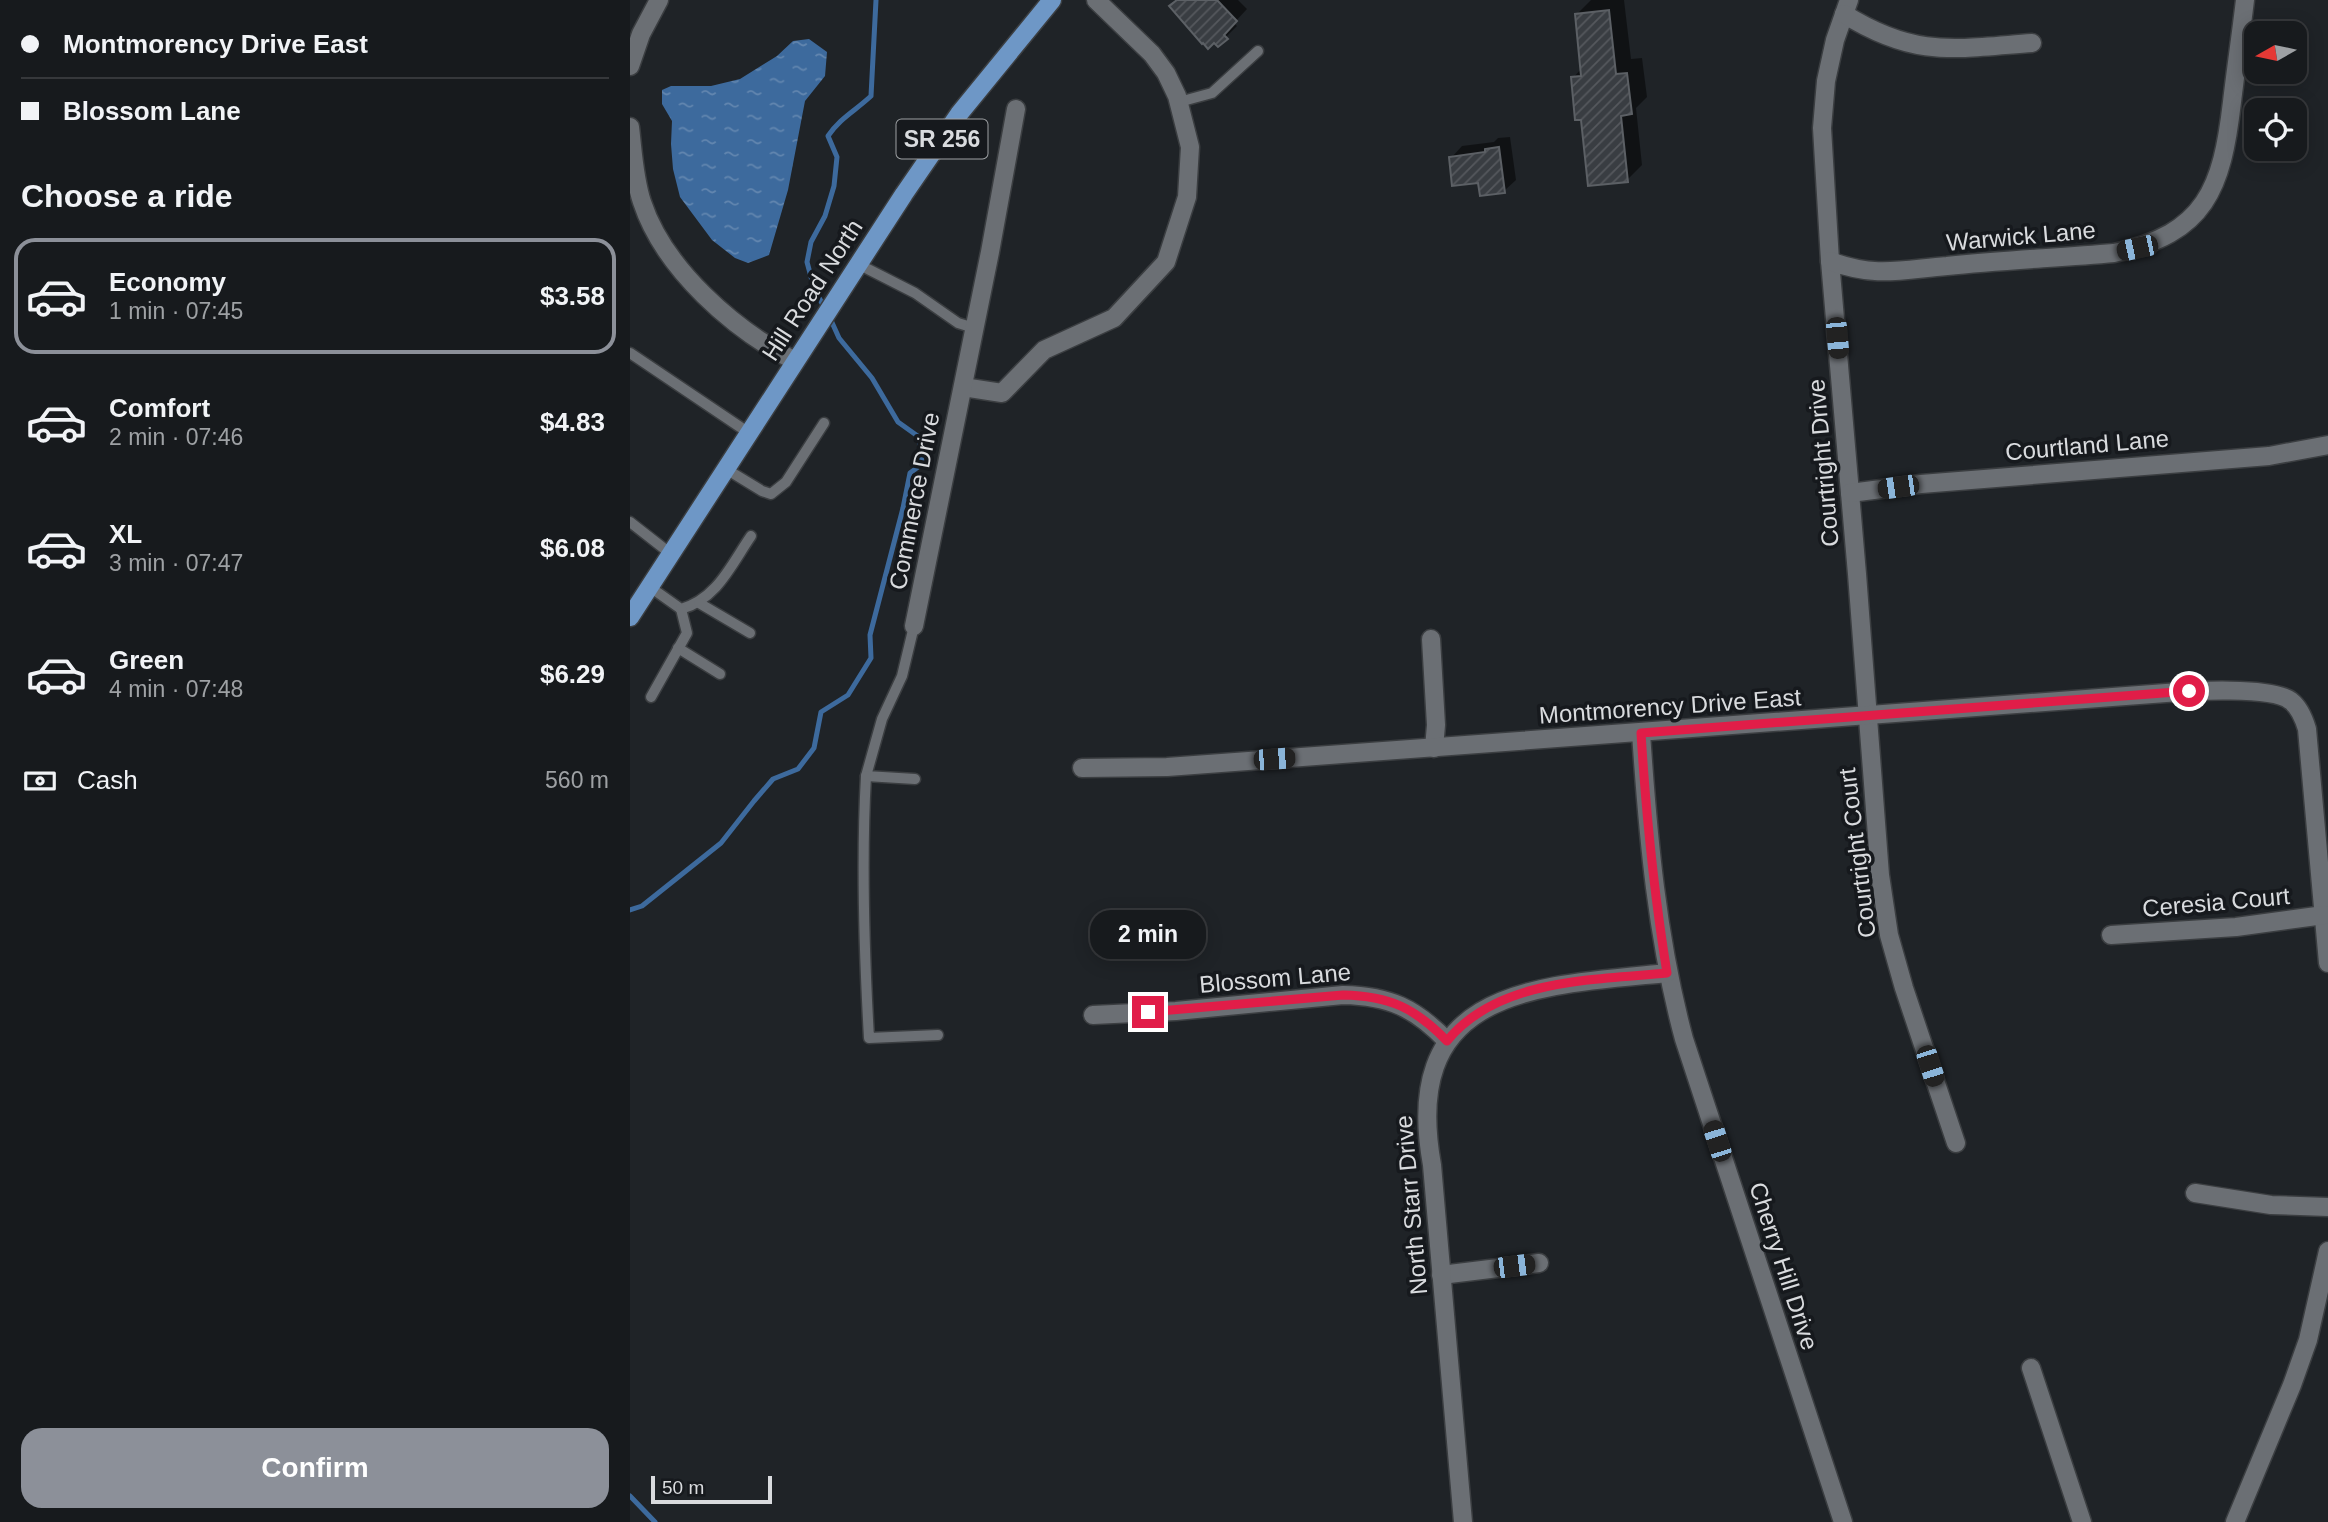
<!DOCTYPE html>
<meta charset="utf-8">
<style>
body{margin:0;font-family:Helvetica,sans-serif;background:#202326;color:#f1f3f6;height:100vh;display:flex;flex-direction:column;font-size:26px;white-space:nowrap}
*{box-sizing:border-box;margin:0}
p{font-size:23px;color:#9ea1a4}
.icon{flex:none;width:38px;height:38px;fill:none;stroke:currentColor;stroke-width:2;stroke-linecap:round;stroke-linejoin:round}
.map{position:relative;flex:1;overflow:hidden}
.side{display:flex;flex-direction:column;background:#171a1d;width:630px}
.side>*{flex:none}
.hud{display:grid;align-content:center;height:154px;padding:0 21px;background:#171a1d}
.needle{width:46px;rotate:261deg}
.controls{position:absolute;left:1614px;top:21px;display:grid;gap:14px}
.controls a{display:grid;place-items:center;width:63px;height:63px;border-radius:14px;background:#171a1d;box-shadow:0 4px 18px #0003,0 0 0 2px #36383b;font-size:35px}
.scale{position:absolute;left:21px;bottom:18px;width:121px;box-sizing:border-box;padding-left:7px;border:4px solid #d9dbde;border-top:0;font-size:19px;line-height:24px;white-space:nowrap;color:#d9dbde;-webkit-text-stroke:5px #16191d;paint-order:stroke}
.end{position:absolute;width:32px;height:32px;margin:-16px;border:9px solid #e11d48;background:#fff;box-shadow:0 0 0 4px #fff}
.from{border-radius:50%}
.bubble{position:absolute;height:49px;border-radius:21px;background:#171a1d;box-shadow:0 4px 18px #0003,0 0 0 2px #36383b;font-size:23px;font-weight:800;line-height:49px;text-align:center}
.car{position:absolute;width:21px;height:42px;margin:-21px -10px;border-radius:9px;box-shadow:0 0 5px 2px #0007;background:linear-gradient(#222 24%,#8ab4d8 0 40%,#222 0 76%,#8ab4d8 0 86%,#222 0)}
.hud b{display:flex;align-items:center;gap:24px;height:66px;font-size:26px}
.hud b+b{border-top:2px solid #36383b}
.hud i{width:18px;height:18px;background:#f1f3f6}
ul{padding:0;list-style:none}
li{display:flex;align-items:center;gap:21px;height:116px;margin:0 14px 10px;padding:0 7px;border:4px solid transparent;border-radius:21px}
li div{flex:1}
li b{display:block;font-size:26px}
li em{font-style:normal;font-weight:800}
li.on{border-color:#8c9099}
li>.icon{width:63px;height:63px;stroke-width:1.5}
h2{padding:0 21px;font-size:32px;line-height:84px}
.pay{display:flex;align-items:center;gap:18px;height:77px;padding:0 21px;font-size:26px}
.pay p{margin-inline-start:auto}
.action{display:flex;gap:14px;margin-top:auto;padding:14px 21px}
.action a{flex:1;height:80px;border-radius:21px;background:#8c9099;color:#fff;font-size:28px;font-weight:800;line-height:80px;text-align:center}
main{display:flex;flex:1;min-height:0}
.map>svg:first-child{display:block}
.water{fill:url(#water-ripples)}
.shadow{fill:#0007}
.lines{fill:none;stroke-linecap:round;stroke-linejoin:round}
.stream{stroke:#3d6a9d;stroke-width:5}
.building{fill:url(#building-hatch);stroke:#5c6065;stroke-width:2}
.lane-casing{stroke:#3b3e41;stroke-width:13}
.street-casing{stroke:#3b3e41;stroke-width:21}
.primary-casing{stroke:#3b3e41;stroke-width:21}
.lane{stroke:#6b6f74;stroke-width:10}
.street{stroke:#6b6f74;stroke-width:18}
.primary{stroke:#6e97c6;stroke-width:18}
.route{stroke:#e11d48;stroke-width:9}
.labels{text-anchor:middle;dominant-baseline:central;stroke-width:7;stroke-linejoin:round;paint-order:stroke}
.shield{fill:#16191d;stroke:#9ea1a4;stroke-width:2}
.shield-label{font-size:23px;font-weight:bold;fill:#d9dbde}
.street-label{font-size:24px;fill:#d9dbde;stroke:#16191d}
</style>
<main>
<section class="side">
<div class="hud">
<b><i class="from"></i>Montmorency Drive East</b>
<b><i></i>Blossom Lane</b>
</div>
<h2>Choose a ride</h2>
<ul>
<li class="on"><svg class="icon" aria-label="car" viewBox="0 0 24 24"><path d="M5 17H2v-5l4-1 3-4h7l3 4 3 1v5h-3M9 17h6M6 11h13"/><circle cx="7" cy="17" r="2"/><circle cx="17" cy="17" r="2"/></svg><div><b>Economy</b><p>1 min · 07:45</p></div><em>$3.58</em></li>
<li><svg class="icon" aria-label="car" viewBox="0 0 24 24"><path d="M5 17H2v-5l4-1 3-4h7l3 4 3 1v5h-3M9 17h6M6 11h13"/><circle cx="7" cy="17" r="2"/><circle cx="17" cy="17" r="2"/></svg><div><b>Comfort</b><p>2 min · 07:46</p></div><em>$4.83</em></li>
<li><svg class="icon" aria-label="car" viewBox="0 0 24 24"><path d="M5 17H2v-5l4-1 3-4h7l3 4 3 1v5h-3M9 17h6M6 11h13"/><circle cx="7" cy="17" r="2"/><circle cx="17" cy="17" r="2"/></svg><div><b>XL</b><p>3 min · 07:47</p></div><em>$6.08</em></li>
<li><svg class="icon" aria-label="car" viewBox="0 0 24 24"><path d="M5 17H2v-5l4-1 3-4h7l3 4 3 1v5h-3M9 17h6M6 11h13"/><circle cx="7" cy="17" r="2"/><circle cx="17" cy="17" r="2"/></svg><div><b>Green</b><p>4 min · 07:48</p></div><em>$6.29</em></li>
</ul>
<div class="pay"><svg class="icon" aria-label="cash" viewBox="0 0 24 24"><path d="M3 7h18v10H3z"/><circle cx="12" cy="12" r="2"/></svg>Cash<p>560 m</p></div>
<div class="action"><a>Confirm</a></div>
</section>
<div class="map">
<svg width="1698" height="1522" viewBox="0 0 1698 1522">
<defs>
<pattern id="water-ripples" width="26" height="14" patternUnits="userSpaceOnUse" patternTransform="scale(1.75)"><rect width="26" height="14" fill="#3d6a9d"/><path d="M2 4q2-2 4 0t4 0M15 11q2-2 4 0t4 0" fill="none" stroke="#6286af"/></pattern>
<pattern id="building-hatch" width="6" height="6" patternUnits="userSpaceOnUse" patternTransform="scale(1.75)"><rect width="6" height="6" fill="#393d42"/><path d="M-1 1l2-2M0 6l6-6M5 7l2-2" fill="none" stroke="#55585d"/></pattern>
</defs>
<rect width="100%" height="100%" fill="#1f2327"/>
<polygon class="water" points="179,39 197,52 195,76 175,101 158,190 139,255 118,263 105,258 82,240 50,197 43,169 41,144 42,121 32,104 32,90 41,86 81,86 110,79 147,56 163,41"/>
<g class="shadow">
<polygon points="548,0 608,0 617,9 604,23 607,26 588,45"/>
<polygon points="961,0 994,0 1001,59 1012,58 1017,97 1006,108 1012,165 997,180 953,118 943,78 952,68 946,15"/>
<polygon points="880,137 886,180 874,191 850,181 821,158 832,146 864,142 868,138"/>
</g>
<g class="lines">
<g class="stream">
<path d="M195 309 184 288 177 262 181 242 195 216 204 186 207 157 198 136C210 118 225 111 241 96L246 0"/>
<polyline points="0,910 12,906 91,843 124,801 143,779 168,769 184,748 191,712 218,695 241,658 240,635 273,508 280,473 292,464 289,437 268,422 242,378 209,338 200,318"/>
<polyline points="0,1496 25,1522"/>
</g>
</g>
<g class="building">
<polygon points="547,0 587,0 607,21 594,35 598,39 588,47 584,43 578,49 573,43 572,44 539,6"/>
<polygon points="979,10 986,74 997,73 1002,114 991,116 998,182 958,186 951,120 945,120 941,77 951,76 945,14"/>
<polygon points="869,147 875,193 850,196 848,183 822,186 819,157 855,152 855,149"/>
</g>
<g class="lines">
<defs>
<g id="lane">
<polyline points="549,102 582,93 628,51"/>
<polyline points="228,264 285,293 328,323 344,328"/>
<polyline points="0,353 119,433"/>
<polyline points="96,469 132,491 141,494 156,482 194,423"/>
<polyline points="0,522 41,554"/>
<path d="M20 587 51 609C87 599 101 565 121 536"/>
<polyline points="69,603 120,633"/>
<polyline points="284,626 272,676 252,719 236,776 285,779"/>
<polyline points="48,648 90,674"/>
<polyline points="21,697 57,633 51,609"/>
<path d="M236 776C231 864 234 950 239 1038L308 1035"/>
</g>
<g id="street">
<polyline points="1219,0 1205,40 1196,81 1192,128 1200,261 1227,574 1250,875 1259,935 1274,988 1326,1143"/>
<path d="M1214 14C1285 58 1323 49 1402 43"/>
<polyline points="0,66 11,34 29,0"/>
<path d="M0 127C3 152 4 178 12 202 34 269 104 330 165 361"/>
<path d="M1200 261C1246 278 1270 270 1317 266 1372 260 1428 258 1484 253 1576 234 1592 188 1602 102 1606 68 1611 34 1615 0"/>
<polyline points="333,387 372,393 414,350 484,318 536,262 557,197 560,147 547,96 536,73 522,54 466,0"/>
<polyline points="1220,493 1291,484 1639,456 1698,445"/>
<polyline points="284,626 360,252 386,109"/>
<polyline points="801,639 806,725 804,748"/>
<path d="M1011 733C1018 837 1027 939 1054 1039L1213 1522"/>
<path d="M452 768 537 767 1536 693C1560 691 1643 686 1661 701 1670 708 1674 719 1677 729L1698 963"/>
<polyline points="1481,935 1606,927 1694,915"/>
<path d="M463 1015 546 1011 713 995C760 996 785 1008 817 1041"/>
<polyline points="1565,1193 1641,1205 1698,1207"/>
<polyline points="811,1275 909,1263"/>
<polyline points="1401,1368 1452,1522"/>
<path d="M833 1522 802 1165C770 988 905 986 1037 973"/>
<polyline points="1605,1522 1662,1385 1678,1340 1698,1251"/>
</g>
<polyline id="primary" points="0,617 274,194 329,114 422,0"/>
</defs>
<use href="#lane" class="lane-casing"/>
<use href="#street" class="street-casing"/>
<use href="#primary" class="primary-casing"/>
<use href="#lane" class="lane"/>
<use href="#street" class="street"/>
<use href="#primary" class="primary"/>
</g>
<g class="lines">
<path class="route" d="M518 1012 713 995C760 996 785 1008 817 1041 867 979 963 980 1037 973 1024 893 1016 814 1011 733L1559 691"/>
</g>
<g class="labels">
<rect class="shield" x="266.5" y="119.5" width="91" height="39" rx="5"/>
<g class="shield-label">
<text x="312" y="139">SR 256</text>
</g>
<g class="street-label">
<text transform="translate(1391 236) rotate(-5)">Warwick Lane</text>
<text transform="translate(182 290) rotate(-57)">Hill Road North</text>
<text transform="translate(1457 445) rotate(-5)">Courtland Lane</text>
<text transform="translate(1193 463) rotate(-95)">Courtright Drive</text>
<text transform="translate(284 501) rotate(-79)">Commerce Drive</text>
<text transform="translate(1040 706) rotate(-4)">Montmorency Drive East</text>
<text transform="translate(1227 853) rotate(-97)">Courtright Court</text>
<text transform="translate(1586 902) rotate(-5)">Ceresia Court</text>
<text transform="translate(645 978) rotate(-5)">Blossom Lane</text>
<text transform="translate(781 1205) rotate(-95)">North Starr Drive</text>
<text transform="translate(1154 1266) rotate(72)">Cherry Hill Drive</text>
</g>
</g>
</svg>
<div class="controls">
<a><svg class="needle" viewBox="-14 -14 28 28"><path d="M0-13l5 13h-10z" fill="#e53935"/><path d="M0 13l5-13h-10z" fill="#9ea1a4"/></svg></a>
<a><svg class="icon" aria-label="locate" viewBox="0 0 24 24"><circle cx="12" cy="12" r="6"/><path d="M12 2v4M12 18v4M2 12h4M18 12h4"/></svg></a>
</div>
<div class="scale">50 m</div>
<i class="end from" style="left:1559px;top:691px"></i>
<i class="end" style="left:518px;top:1012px"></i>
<div class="bubble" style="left:460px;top:910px;width:116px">2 min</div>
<i class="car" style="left:1507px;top:248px;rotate:258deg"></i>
<i class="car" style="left:1207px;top:338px;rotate:175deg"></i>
<i class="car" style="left:1268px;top:487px;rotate:262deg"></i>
<i class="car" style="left:644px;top:759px;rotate:86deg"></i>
<i class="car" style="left:1300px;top:1066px;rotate:162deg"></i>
<i class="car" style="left:1087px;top:1141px;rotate:342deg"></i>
<i class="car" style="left:884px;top:1266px;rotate:83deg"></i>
</div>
</main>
